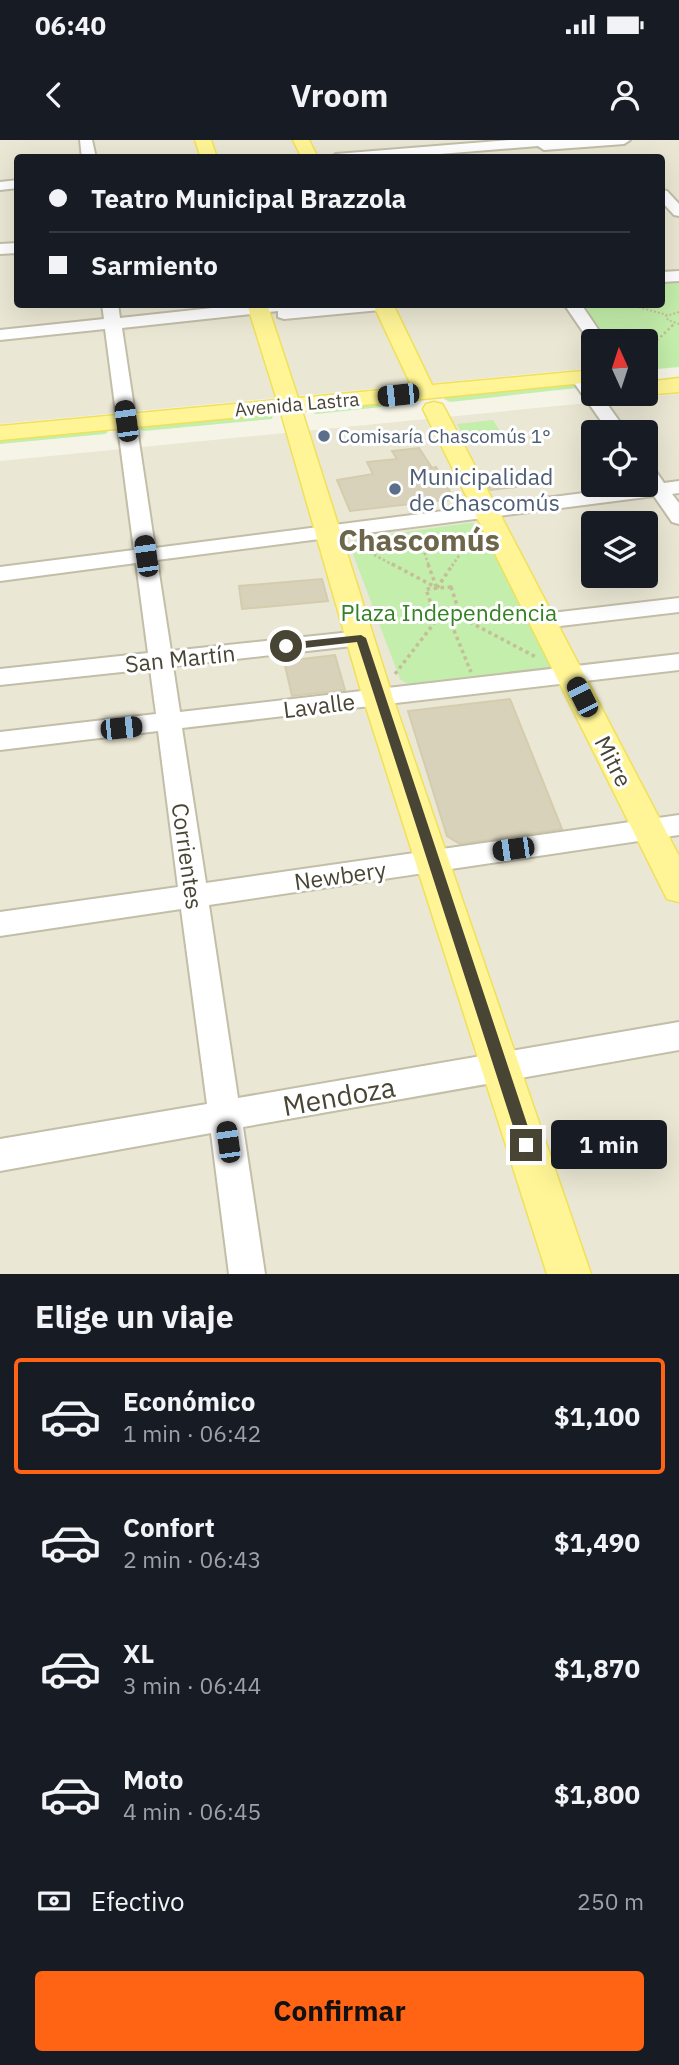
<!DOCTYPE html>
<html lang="es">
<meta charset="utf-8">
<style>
body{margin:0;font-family:"IBM Plex Sans",sans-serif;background:#20242c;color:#f1f3f6;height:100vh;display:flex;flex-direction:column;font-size:26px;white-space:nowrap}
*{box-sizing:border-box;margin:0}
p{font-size:23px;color:#9ea1a6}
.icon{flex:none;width:38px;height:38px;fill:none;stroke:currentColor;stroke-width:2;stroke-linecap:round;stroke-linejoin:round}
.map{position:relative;height:1134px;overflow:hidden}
.sheet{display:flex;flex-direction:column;background:#171b24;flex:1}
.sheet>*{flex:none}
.banner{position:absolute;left:14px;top:14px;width:651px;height:154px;border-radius:7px;box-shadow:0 7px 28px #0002;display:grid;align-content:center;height:154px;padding:0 35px;background:#171b24}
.needle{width:46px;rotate:357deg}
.tools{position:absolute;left:581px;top:189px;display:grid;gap:14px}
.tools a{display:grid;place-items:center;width:77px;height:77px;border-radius:7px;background:#171b24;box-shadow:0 7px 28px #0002;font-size:35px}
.end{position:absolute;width:32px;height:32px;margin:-16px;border:9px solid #494535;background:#fff;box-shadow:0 0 0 4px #fff}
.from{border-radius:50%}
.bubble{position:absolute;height:49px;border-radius:7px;background:#171b24;box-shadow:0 7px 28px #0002;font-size:23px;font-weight:800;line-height:49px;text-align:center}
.car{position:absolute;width:21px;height:42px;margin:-21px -10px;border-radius:9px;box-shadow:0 0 5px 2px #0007;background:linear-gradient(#222 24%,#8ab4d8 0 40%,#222 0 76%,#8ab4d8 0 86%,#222 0)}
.banner b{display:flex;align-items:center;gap:24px;height:66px;font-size:26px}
.banner b+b{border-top:2px solid #363941}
.banner i{width:18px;height:18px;background:#f1f3f6}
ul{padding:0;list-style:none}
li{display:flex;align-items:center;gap:21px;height:116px;margin:0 14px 10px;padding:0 21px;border:4px solid transparent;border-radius:7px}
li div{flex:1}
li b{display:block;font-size:26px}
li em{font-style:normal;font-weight:800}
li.selected{border-color:#ff6314}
li>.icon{width:63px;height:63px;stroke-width:1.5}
h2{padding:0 35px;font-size:32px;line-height:84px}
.pay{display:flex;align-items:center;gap:18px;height:77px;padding:0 35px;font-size:26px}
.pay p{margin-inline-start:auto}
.cta{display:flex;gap:14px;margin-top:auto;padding:14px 35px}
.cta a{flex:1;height:80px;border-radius:7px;background:#ff6314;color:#111;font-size:28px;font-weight:800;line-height:80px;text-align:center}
.status{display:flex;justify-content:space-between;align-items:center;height:49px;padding:0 35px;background:#171b24;direction:ltr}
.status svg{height:19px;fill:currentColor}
header{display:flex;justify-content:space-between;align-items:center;height:91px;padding:0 35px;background:#171b24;font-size:32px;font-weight:800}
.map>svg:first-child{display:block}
.residential{fill:#eae7d4;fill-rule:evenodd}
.green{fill:#c3eeab}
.building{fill:#d8d2bb;stroke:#d4ccad;stroke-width:2}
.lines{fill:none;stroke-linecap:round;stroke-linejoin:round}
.minor-casing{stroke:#c2bea8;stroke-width:4}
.major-casing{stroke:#f1e059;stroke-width:3}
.path-far2{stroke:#c5be98;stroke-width:2;stroke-dasharray:2 2;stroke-linecap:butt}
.path-far1{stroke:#c5be98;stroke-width:2.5;stroke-dasharray:2.5 2.5;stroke-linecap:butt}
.path{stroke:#c5be98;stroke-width:3.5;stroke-dasharray:3.5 3.5;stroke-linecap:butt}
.minor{fill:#fff;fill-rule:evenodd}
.major{fill:#fff596;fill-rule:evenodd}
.route{fill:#494535}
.service-dot{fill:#5c6f8a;stroke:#fff;stroke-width:2.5}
.labels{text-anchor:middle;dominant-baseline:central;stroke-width:6;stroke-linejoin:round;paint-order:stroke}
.far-street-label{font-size:19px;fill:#494535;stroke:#fff}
.far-service-label{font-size:19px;fill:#4e5e75;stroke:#fff;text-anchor:start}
.service-label{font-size:23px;fill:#4e5e75;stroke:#fff;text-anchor:start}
.park-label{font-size:23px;fill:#348221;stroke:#fff}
.street-label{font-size:23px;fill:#494535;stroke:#fff}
.near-street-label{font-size:28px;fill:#494535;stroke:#fff}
.district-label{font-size:30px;font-weight:bold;fill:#6d664b;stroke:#fff}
</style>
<div class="status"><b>06:40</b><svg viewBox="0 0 49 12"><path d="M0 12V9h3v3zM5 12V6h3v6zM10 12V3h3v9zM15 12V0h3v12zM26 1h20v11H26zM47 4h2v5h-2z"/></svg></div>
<header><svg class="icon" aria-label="back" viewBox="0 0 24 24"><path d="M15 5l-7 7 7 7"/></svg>Vroom<svg class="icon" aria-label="person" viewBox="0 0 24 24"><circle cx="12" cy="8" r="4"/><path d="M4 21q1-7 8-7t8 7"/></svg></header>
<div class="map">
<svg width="679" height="1134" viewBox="0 0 679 1134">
<rect width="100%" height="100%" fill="#f5f4e7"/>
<g class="residential">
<path d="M0 0H679V220L646 201H593V228L0 284ZM18 18H662V164H18Z"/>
<path d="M679 254V1134H0V321ZM593 292H646V345H593ZM593 383H646V436H593Z"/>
</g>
<g class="green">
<polygon points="679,138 679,227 646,230 646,201 608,201 580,165 662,164 662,140"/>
<polygon points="572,244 577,248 450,262 444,259 447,256"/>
<polygon points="404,260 409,264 316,274 310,271"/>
<polygon points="273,274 272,279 144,291 139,289 143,285"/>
<polygon points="493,280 504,298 467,302 457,284"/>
<polygon points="106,289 108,292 105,294 0,304 0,298"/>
<polygon points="470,383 478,384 483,388 552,523 550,529 412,547 400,539 350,406 353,401 360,398"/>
</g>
<g class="building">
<polygon points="419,308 432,328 436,327 454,359 350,371 337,340 373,334 367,322 397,319 392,311"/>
<polygon points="512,334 517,347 490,350 484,336"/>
<polygon points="322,439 328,461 242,469 239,446"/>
<polygon points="335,515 345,550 292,556 284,521"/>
<polygon points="510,559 562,689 460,704 447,696 408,571"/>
</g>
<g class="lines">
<defs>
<g id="minor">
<polygon points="80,0 92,0 96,18 82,18"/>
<polygon points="511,0 630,0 624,4 544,10 538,6 391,18 330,18 336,14"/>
<polygon points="18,40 18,48 0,50 0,42"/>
<polygon points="662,50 667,51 679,64 679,76 674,75 662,62"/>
<polygon points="18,103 18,113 0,114 0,104"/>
<polygon points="679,131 679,141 662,142 662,132"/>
<polygon points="102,164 118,164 120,178 249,164 310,164 308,167 399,164 391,169 284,179 278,177 278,171 122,188 155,408 646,345 646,325 653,327 664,343 679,341 679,353 672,354 679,363 679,384 672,382 654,356 157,420 171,511 361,491 369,493 373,498 369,503 361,505 173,526 180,572 679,514 679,530 182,588 206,743 679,675 679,695 209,765 238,958 679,882 679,910 243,987 265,1134 229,1134 211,993 0,1031 0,999 207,964 181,769 0,796 0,772 178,747 158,591 0,610 0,592 156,574 150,529 0,545 0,529 148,513 136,423 0,441 0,427 134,410 105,189 0,200 0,190 104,179"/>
<polygon points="564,164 581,164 606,201 593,201 592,205"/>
<polygon points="579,232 585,233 593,244 593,254 600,254 627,292 609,292 570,237"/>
<polygon points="679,458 679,472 543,488 535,486 532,481 535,476 543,474"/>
</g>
<g id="major">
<polygon points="195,0 211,0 217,18 201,18"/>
<polygon points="293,0 309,0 318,18 302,18"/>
<polygon points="247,164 267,164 298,258 412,247 373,164 393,164 432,245 593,230 593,242 302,271 393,558 591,1134 547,1134 363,558 281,273 0,300 0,286 277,260"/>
<polygon points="679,238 679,252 646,255 643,254 646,254 646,242"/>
<polygon points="434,262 442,264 445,269 679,716 679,762 667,759 662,749 423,269 426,264"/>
</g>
</defs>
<use href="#minor" class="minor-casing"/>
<use href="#major" class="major-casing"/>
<g class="path-far2">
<polyline points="627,164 667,175"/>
<polyline points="679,172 666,176 668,180 679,184"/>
<polyline points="672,186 675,183"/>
</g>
<g class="path-far1">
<polyline points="646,211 673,185"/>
<polyline points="418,394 429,426"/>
<polyline points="352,403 395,426"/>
<polyline points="452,426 475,392"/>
</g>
<g class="path">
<polyline points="392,424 437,448"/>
<polyline points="428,424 436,446"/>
<polygon points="451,447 458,468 433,470 426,449"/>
<polyline points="437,448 453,424"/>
<polyline points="445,469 536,517"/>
<polyline points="446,471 471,532"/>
<polyline points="395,534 445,469"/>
</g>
<use href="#minor" class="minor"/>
<use href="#major" class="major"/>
</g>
<polygon class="route" points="361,495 366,498 534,1005 532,1010 526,1012 521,1010 519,1005 357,502 286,510 280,506 286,503"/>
<g class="service-dot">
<circle cx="324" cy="296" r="7"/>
<circle cx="395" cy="349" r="7"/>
</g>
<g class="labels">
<g class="far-street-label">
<text transform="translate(297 264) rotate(-5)">Avenida Lastra</text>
</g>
<g class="far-service-label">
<text x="338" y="296">Comisaría Chascomús 1°</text>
</g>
<g class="service-label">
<text x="409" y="336">Municipalidad<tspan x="409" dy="26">de Chascomús</tspan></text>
</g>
<g class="park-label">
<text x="449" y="472">Plaza Independencia</text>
</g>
<g class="street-label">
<text transform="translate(180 518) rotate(-6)">San Martín</text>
<text transform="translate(319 565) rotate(-7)">Lavalle</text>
<text transform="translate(614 621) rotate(63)">Mitre</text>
<text transform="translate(188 716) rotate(82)">Corrientes</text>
<text transform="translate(340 735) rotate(-8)">Newbery</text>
</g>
<g class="near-street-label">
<text transform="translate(339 956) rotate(-10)">Mendoza</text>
</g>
<g class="district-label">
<text x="419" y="399">Chascomús</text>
</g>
</g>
</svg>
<div class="tools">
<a><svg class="needle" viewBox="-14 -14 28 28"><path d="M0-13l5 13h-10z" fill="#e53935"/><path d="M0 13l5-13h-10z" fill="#9ea1a6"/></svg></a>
<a><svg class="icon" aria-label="locate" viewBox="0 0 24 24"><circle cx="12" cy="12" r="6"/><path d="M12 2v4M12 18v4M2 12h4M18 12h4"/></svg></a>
<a><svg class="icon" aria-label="layers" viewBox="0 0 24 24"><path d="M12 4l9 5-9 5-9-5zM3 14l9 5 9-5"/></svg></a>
</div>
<i class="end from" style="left:286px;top:506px"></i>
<i class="end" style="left:526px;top:1005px"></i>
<div class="bubble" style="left:551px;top:980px;width:116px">1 min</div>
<i class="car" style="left:398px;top:255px;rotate:264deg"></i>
<i class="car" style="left:126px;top:281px;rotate:352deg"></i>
<i class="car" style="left:146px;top:416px;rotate:352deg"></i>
<i class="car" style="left:582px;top:557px;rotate:333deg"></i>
<i class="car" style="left:121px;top:588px;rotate:84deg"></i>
<i class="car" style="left:513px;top:709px;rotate:262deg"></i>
<i class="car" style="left:228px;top:1002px;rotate:352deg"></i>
<div class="banner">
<b><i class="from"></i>Teatro Municipal Brazzola</b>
<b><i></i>Sarmiento</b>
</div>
</div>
<section class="sheet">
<h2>Elige un viaje</h2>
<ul>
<li class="selected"><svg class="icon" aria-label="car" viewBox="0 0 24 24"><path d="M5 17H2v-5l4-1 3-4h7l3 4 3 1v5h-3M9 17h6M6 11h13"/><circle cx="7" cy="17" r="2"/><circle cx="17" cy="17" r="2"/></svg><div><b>Económico</b><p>1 min · 06:42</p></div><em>$1,100</em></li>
<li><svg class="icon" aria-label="car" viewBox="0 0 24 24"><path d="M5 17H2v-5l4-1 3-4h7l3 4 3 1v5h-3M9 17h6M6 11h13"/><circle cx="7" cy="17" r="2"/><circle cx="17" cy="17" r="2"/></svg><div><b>Confort</b><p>2 min · 06:43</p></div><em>$1,490</em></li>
<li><svg class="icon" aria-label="car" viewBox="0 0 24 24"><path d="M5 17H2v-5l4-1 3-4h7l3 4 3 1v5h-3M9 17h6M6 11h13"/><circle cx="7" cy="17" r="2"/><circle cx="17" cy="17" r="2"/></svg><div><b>XL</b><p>3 min · 06:44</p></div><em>$1,870</em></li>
<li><svg class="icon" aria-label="car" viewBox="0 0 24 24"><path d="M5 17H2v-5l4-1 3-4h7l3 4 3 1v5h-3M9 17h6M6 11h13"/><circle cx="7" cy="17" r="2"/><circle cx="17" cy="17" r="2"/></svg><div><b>Moto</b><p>4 min · 06:45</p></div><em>$1,800</em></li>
</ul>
<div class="pay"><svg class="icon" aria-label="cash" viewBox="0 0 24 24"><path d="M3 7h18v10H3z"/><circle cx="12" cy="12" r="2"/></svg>Efectivo<p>250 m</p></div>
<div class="cta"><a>Confirmar</a></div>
</section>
